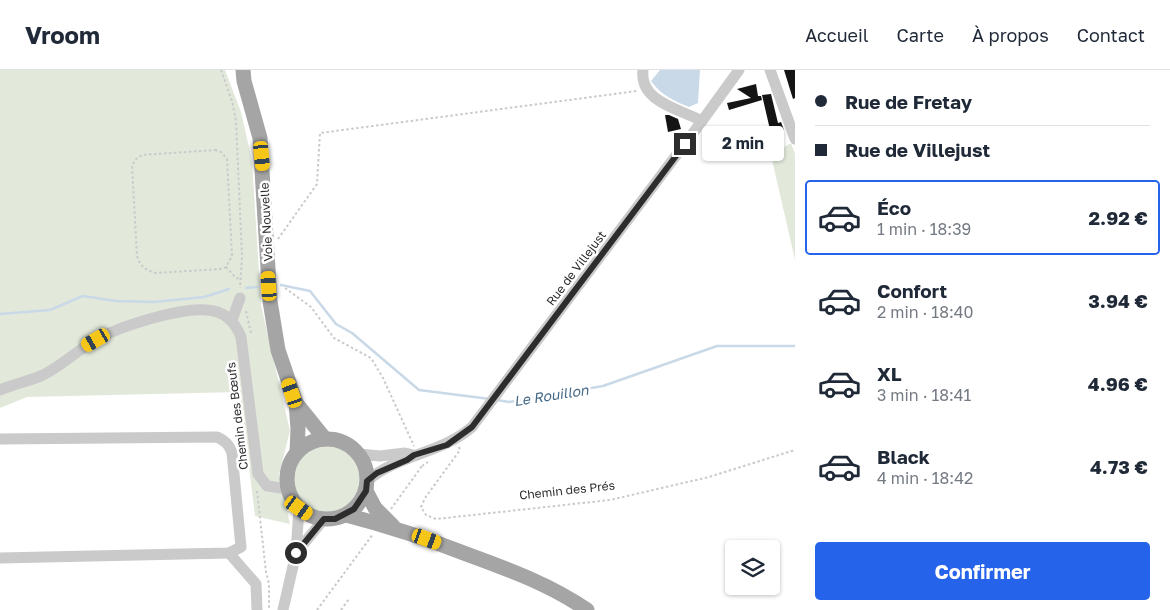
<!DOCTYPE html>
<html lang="fr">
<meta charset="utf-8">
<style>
body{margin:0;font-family:"Golos Text",sans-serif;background:#f2f2f3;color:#1f2937;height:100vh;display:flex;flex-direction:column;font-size:19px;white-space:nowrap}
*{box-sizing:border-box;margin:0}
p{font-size:16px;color:#747a83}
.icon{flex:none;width:28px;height:28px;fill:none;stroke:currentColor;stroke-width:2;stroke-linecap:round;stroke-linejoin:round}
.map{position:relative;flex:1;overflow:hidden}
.sheet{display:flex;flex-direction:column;background:#fff;width:375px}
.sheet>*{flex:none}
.banner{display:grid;align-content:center;height:110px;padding:0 20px;background:#fff}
.controls{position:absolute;left:725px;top:470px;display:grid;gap:10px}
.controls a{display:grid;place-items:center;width:55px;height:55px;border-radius:5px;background:#fff;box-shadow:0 1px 4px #0004;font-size:25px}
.end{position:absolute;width:22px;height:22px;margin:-11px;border:6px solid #2d2d2d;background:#fff;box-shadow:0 0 0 2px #fff}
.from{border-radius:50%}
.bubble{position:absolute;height:35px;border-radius:5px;background:#fff;box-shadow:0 1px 4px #0004;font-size:16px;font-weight:700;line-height:35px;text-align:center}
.car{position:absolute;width:15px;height:30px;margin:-15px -8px;border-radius:6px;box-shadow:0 0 4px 1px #0007;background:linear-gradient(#f5c518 24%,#345 0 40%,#f5c518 0 76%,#345 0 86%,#f5c518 0)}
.banner b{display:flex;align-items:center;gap:18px;height:48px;font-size:19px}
.banner b+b{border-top:1px solid #e0e1e3}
.banner i{width:12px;height:12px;background:#1f2937}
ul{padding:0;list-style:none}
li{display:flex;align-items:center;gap:15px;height:75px;margin:0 10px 8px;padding:0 10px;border:2px solid transparent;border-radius:5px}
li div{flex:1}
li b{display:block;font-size:19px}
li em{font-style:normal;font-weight:700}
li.selected{border-color:#2563eb}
li>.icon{width:45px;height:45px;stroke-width:1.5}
.action{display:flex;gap:10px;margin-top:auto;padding:10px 20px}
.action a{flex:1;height:58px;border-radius:5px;background:#2563eb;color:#fff;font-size:20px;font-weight:700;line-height:58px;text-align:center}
header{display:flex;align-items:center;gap:30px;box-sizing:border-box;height:70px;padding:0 25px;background:#fff;border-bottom:1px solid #e0e1e3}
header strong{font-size:24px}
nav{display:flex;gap:28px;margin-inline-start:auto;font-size:18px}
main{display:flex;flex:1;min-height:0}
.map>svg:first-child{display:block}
.green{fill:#e2e9db}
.water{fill:#c9d9e7}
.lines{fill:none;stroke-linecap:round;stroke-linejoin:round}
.stream{stroke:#c9d9e7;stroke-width:2.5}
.building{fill:#141414}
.path{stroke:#cacaca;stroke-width:2;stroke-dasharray:2.5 2.5;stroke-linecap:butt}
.minor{stroke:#cacaca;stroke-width:11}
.major{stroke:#a5a5a5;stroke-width:15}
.route{stroke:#2d2d2d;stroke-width:6}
.labels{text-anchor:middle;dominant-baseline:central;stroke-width:5;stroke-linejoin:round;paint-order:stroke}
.street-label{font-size:12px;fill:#2d2d2d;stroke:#fff}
.water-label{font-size:14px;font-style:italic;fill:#436886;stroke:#fff}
</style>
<header>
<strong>Vroom</strong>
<nav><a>Accueil</a><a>Carte</a><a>À propos</a><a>Contact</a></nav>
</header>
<main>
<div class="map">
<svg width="795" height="540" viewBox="0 0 795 540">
<rect width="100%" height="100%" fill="#fff"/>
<g class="green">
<polygon points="0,0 225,0 241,42 252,91 261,235 290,361 279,404 290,454 255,446 240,322 27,327 0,338"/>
<polygon points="791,73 795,84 795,190 771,85"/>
<circle cx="328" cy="409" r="34"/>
</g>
<path class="water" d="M660 0H700L698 33 689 37C674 31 661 25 651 11Z"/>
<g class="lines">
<g class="stream">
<polyline points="281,215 310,221 336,254 352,263 419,320 490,329"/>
<polyline points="246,218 257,217"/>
<polyline points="0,244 50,240 83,226 116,231 154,232 204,227 229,219"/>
<polyline points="497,330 509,332 603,316 717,276 795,276"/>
</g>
</g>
<g class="building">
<polygon points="784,0 795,0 795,28 793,29"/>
<polygon points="756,14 758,26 761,26 762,30 729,40 727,33 751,28 737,19"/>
<polygon points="771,24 778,53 781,52 784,60 771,64 762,25"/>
<polygon points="665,45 669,45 678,49 681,59 668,62"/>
</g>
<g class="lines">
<g class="path">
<polyline points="221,0 232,31 236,51 242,186 240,218"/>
<path d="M215 80 221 82 227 89 232 186 226 197 220 199 156 203C145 200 140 196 137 186L132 96 135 90 142 85Z"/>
<polyline points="278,169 317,114 320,63 637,21"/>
<polyline points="226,197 236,208 241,209"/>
<polyline points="285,218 311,237 334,268 371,288 383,308 414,376"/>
<polyline points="246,241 251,263"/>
<polyline points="459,377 460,380 425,428 421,437 426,445 436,449 610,430 709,407 795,380"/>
<polyline points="422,396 428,392"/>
<polyline points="257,421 266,502 269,514 269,540"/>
<polyline points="391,439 422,396"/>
<polyline points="317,540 373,464"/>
<polyline points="341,540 349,529"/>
</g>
<g class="minor">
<path d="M643 0C639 32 680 39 702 51"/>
<polyline points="770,0 795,69"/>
<polyline points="232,250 240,228"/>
<path d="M0 320C14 314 30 311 43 305 60 297 79 279 97 269 121 256 181 237 207 240 224 241 235 252 241 267L258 404 267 416 288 419"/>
<path d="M0 369 217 367C225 371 229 374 232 383L241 477 229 483 0 488"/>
<polyline points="359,384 380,386 405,383 413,385"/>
<path d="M367 411C398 384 441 384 472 357L702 51 739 0"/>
<polyline points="229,483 256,514 257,540"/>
<polyline points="296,483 324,449"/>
<polyline points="283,540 296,483 299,438"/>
</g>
<g class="major">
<polyline points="243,0 244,11 260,68 270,231 278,280 296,333 298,359 297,382"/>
<polyline points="296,333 325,369"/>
<circle cx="327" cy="409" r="40"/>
<polyline points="366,421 375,438 393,456"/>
<path d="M346 445C389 456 428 469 469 485 510 500 551 515 587 540"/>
</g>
</g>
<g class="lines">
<polyline class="route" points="296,483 324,449 335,449 354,439 366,421 367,411 377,403 407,390 414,385 447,375 472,357 685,74"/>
</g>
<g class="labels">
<g class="street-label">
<text transform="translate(266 152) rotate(-93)">Voie Nouvelle</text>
<text transform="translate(576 198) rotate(-53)">Rue de Villejust</text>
<text transform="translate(237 346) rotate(-97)">Chemin des Bœufs</text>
<text transform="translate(567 420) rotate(-6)">Chemin des Prés</text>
</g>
<g class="water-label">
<text transform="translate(551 325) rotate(-9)">Le Rouillon</text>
</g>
</g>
</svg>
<div class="controls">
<a><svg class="icon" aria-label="layers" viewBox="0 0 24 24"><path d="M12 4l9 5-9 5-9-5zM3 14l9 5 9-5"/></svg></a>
</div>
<i class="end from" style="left:296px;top:483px"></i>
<i class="end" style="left:685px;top:74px"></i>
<div class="bubble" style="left:702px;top:56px;width:82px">2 min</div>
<i class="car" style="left:262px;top:86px;rotate:174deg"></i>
<i class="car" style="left:269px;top:216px;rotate:356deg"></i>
<i class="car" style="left:96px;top:270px;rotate:240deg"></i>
<i class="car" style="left:292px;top:323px;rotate:341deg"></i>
<i class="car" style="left:299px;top:438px;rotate:125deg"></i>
<i class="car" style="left:427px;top:469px;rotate:110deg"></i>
</div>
<section class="sheet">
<div class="banner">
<b><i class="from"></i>Rue de Fretay</b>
<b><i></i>Rue de Villejust</b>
</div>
<ul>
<li class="selected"><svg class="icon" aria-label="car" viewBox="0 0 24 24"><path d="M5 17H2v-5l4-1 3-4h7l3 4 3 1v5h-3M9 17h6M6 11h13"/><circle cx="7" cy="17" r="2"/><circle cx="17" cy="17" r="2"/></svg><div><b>Éco</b><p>1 min · 18:39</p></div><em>2.92 €</em></li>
<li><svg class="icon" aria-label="car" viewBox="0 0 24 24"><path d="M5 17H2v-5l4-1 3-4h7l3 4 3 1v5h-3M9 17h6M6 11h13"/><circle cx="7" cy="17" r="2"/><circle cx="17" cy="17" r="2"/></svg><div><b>Confort</b><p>2 min · 18:40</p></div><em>3.94 €</em></li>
<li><svg class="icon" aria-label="car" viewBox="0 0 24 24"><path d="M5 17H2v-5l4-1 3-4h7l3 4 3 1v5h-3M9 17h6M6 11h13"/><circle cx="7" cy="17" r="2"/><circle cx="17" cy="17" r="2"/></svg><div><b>XL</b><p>3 min · 18:41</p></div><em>4.96 €</em></li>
<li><svg class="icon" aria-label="car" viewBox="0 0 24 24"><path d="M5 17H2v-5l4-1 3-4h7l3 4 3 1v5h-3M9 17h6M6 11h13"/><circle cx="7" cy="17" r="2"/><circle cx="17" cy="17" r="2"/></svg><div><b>Black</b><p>4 min · 18:42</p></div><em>4.73 €</em></li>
</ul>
<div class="action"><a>Confirmer</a></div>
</section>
</main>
